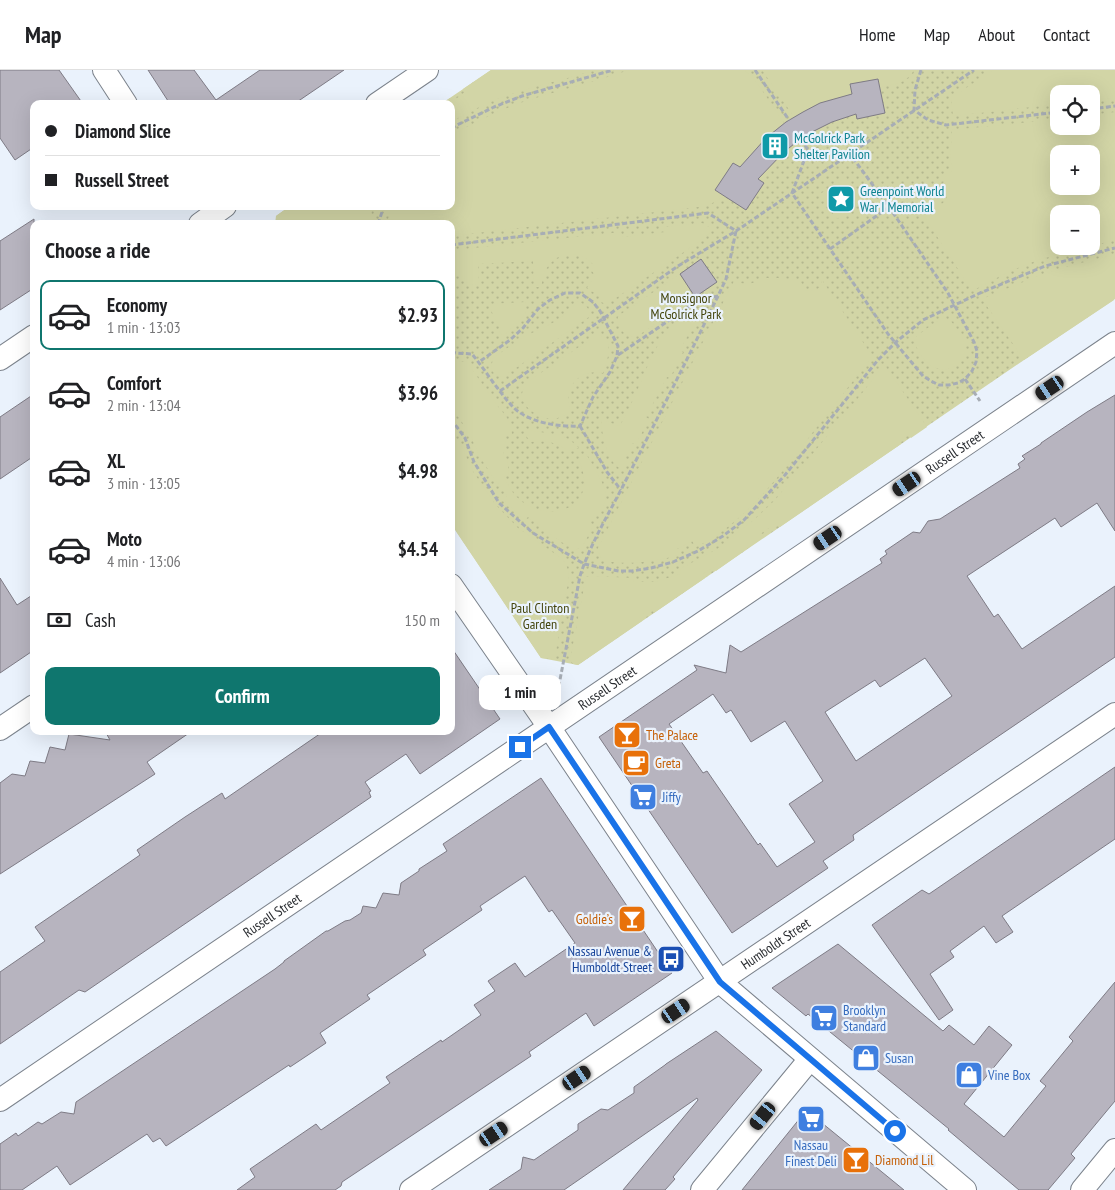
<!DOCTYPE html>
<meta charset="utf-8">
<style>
body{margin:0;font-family:"PT Sans Narrow",sans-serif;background:#f6f6f6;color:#202124;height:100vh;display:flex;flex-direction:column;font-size:19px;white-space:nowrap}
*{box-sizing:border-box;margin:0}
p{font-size:16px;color:#757577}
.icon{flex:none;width:28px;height:28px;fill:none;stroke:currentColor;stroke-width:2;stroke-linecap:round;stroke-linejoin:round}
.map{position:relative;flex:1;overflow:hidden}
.sheet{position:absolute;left:30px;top:150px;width:425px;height:515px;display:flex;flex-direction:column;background:#fff;border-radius:10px;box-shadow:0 5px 20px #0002}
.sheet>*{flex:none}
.hud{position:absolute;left:30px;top:30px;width:425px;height:110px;border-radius:10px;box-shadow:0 5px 20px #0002;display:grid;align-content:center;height:110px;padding:0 15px;background:#fff}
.controls{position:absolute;left:1050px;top:15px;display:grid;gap:10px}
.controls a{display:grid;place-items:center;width:50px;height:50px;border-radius:10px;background:#fff;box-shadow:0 5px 20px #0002;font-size:25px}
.end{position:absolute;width:22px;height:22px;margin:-11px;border:6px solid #1a73e8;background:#fff;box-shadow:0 0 0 2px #fff}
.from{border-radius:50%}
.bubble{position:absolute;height:35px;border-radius:10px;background:#fff;box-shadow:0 5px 20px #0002;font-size:16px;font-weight:700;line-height:35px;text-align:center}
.car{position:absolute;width:15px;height:30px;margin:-15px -8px;border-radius:6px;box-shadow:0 0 4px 1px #0007;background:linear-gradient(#222 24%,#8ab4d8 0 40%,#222 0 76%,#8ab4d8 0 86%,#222 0)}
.hud b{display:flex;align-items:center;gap:18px;height:48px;font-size:19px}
.hud b+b{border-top:1px solid #e0e0e0}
.hud i{width:12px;height:12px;background:#202124}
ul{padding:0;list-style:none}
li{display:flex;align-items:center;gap:15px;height:70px;margin:0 10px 8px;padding:0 5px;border:2px solid transparent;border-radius:10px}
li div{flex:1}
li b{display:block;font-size:19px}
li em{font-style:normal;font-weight:700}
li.active{border-color:#0f766e}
li>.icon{width:45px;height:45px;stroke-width:1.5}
h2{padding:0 15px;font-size:22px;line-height:60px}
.pay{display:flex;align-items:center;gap:12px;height:55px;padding:0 15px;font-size:19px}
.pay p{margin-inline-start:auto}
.cta{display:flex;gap:10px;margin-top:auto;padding:10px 15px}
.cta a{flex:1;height:58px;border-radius:10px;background:#0f766e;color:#fff;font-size:20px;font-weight:700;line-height:58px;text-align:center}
header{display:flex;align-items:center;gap:30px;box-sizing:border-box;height:70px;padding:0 25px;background:#fff;border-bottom:1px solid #e0e0e0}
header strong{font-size:24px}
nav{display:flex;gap:28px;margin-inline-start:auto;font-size:18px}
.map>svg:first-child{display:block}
.grass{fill:url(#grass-dots);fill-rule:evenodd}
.garden{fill:#d2d5a6;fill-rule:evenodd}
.building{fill:#b7b4bf;stroke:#7e7b85;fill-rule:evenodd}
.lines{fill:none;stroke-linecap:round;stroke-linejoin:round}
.minor-casing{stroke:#7c838c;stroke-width:24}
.path{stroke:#a7adb5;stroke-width:3;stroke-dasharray:5 2.5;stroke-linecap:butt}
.minor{stroke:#fff;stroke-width:22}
.route{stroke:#1a73e8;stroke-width:6}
.labels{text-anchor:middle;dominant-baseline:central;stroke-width:4.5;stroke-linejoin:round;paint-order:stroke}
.culture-label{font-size:14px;fill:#0d838f;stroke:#eaf2fc;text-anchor:start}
.park-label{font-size:14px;fill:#43440b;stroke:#eaf2fc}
.street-label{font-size:14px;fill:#292c30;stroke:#eaf2fc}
.food-label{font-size:14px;fill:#c56008;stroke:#eaf2fc;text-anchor:start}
.shop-label{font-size:14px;fill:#366cbe;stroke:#eaf2fc;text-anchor:start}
.transit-label{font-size:14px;fill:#164399;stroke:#eaf2fc;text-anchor:end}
</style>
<header>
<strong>Map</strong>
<nav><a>Home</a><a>Map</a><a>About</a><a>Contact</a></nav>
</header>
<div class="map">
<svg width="1115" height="1120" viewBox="0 0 1115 1120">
<defs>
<pattern id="grass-dots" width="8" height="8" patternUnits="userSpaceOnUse" patternTransform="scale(1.25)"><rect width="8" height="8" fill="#d2d5a6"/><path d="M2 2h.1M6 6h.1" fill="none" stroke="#b4b78f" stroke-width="1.8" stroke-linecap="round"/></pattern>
</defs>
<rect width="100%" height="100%" fill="#eaf2fc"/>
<path class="grass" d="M491 0H1115V229L1024 290 578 595 541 588 456 461 458 458 451 448V154H275L276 146 290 136H451V34H441ZM1059 24H1091V56H1059ZM1059 84H1091V116H1059ZM1059 144H1091V176H1059Z"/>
<g class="garden">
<path d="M491 0H595C560 11 524 18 490 32 476 38 464 45 451 52V34H441L450 28 453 31 465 22 463 19Z"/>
<path d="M629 0H745L749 5 751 4 784 53 761 73 741 98 733 93 715 120 725 126 707 136 451 166V154H386L393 136H451V66L455 63C478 51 501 39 526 31 560 20 595 12 629 0Z"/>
<path d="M762 0H914C907 13 894 15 880 17L878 9 850 14 852 24 820 33 794 47Z"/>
<polygon points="993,0 995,0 997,2 1001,0 1115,0 1115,28 1091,31 1091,24 1059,24 1059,34 953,46 951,28"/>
<path d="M1115 42V170L1091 176V144H1059V176H1090L1038 190 1010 201 972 221 924 146 934 135C940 136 943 134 947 128L946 123 942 118 946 104 951 102C953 98 953 95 950 92L952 60 1059 49V56H1091V45ZM1059 84H1091V116H1059Z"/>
<polygon points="846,107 862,132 837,149 820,124"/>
<polygon points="290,136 373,136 369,154 278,154 276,151 276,146"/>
<path d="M702 153 709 157 710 162 706 167 610 232 606 234 601 232 599 226 587 218 595 205 591 200 595 197C592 193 588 189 583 187 561 177 541 195 542 217H534L533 191 478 194 479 214 469 215 462 206 451 201V182L465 179 621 162 622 167 665 162 664 157Z"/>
<polygon points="1115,184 1115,224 1112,226 1114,230 1024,290 982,229 1040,205 1062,198"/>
<path d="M680 204 695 227 639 265C627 269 621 262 617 251L618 247 621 244Z"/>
<path d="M762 208H781L800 210 805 220C811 222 815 221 820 217L822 210 872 286C853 311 833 337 813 362 781 404 744 454 696 477L692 471 677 479 679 485C654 492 630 495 603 491L597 480 734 211C749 215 748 216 762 208Z"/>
<path d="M578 231C585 235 591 238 589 247L503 307C497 306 494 304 491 299L493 288 525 266 541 259 556 251 570 240Z"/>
<polygon points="525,232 526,243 516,254 503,266 498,260 501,258 493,246 490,234"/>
<path d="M703 235 705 239 698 256 694 254 680 280 683 282 670 308 667 307 646 347 649 349 636 374 633 373 624 389 627 391 625 397 621 399C606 391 602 364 601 349L619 356C624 350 627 343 630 336 641 315 648 289 662 269 673 254 688 245 703 235Z"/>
<path d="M944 248C951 249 954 255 958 261 961 265 964 270 965 275 968 292 949 305 933 297 925 293 918 281 914 272L915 268 918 265 940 249Z"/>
<path d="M598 264 607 269C611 281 607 291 603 303 579 298 562 318 571 342 566 345 559 348 553 349 542 349 525 340 522 328 521 323 524 318 526 313Z"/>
<path d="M451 291 467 292C476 305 485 318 494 331 503 344 511 348 512 365H506L503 389H507L509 404 504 407C507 413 510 419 514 424 543 458 604 440 578 389L586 384C592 394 606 416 606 426 606 431 603 436 601 441L597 439 590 453 594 455 582 477 573 481 568 480 570 476 561 472 528 447 525 450 503 430 507 426 491 404 480 387 470 365 460 349 451 339Z"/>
<polygon points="884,294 927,357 911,368 908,364 899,371 901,374 780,457 776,453 759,465 761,469 716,501 713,497 702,505 705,508 654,543 651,539 639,547 642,551 578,595 573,594 570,590 586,507 593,506 633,508 634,512 654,512 681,504 680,499 717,479 755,449 775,430 863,322"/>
<path d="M523 357 533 361 561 365 570 370 579 378 569 381C555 372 547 370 530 372L524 362Z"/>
<path d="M452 367 457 369 460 372 472 400 495 434 518 458 561 488C567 494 568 499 569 507L555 587 552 589 541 588 451 454Z"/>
</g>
<g class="building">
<polygon points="0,0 59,0 83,34 34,34 34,77 15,90 0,68"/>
<polygon points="148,0 194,0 216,30 260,0 344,0 294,34 170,34"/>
<polygon points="878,9 885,43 857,49 856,44 832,52 804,66 784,82 758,109 764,113 746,140 715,120 733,93 740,97 766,68 786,52 803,42 820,33 852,24 850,14"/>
<polygon points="34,149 34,218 0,240 0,171"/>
<polygon points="701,189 717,212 695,227 680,204"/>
<polygon points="34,324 34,386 0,409 0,347"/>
<path d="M1115 325V461L1097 433 1061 457 1055 448 967 506 994 547 998 544 1022 579 1115 516V587L853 765 854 770 823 791 828 798 732 863 599 667 697 600 694 595 726 603 730 575 741 582 882 493 880 489 887 484 885 481 913 462 920 463 928 451 940 449 1020 398 1018 394 1025 389 1022 386 1041 374V373L1087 342ZM925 588 952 626 856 691 825 642 875 610 880 617ZM713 624 726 643 731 640 751 672 785 651 823 711 789 734 815 772 777 797 760 773 758 775 707 701 703 703 669 654Z"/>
<polygon points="0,508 17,535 34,524 34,580 0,603"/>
<polygon points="451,577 500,649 420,704 406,684 365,712 371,721 369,722 371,727 85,922 79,920 0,974 0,902 45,871 35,857 140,785 137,780 185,747 222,723 225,729 324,661 451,661"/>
<polygon points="105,661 192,661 147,692 155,704 0,804 0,713 12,704 25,706 30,691 45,693 50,677 65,680 69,664 110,670"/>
<polygon points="1115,697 1115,769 1002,846 1013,862 996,873 984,856 950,881 954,887 930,904 953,940 939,950 872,855 922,820 929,824"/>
<polygon points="541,708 672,903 594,956 586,943 529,982 531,986 342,1112 341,1116 335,1120 237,1120 255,1107 250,1099 316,1054 321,1060 390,1013 386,1007 441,970 442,972 481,945 474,935 495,921 488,911 515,893 525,907 575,873 552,840 549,842 525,806 480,836 482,840 423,880 426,885 367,925 370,929 320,963 326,973 290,997 289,995 166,1076 160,1068 153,1072 147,1064 70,1115 57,1096 22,1120 0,1120 0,1074 16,1063 18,1066 38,1052 42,1054 61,1042 74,1044 76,1032 275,899 284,892 284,891 326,861 328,861 345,851 350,850 361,843 363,836 376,838 383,823 399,825 401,813 419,801 419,799 447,781 443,774"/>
<polygon points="838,874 943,961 949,955 974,975 989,956 1012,975 964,1034 1004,1067 1046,1016 1040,1011 1073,971 1069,967 1115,912 1115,1031 1071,1084 1075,1088 1048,1120 1019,1120 948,1060 949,1059 900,1019 808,944 806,946 772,918"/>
<polygon points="716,961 762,1000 673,1107 675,1109 665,1120 623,1120 698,1030 697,1028 564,1120 489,1120 521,1099 523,1087 534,1090 578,1060 578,1054 601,1039 608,1040 634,1023 634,1017 665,995 666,994"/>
<polygon points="809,1037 824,1049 822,1053 904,1120 742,1120"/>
</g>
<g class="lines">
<defs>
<g id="minor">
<polyline points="104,0 126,34"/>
<polyline points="377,34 427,0"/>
<polyline points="200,154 225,136"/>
<polyline points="0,289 34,266"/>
<polyline points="451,515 549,657 720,912 965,1120"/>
<polyline points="0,659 34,636"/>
<path id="s1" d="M0 1030 1115 273"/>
<path id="s2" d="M411 1120 1115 644"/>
<polyline points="702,1120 810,989"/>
<polyline points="1082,1120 1115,1080"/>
</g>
</defs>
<use href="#minor" class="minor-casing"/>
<g class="path">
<polyline points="755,0 789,50"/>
<polyline points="921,0 915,20 914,40 928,50 946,55 1059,42"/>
<polyline points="1091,39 1115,36"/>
<polyline points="451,58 494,37 522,26 613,0"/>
<polyline points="801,69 808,80 850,84 889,137 948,223 974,272 977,281 976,292 972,301 965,309 958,313 949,315 939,315 931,311 923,306 888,264 792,123 808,80"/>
<polyline points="378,154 384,136"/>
<path d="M451 175 708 143 736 161 726 209 718 226C688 288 657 349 626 410 610 442 591 472 580 506L558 620"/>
<polyline points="830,179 889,137"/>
<path d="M451 282 456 283 472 284C486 301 498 321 513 337 529 353 559 357 580 356L593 327 610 302 617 286 618 276 600 241 593 232 580 223H565L550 230 538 239 523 258 510 270 479 292"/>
<polyline points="618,285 696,232 708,228 718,226"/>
<polyline points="965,309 980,331"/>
<polyline points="500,321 678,196 736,161 974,0"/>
<polyline points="451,349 465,368 474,392 499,433 533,463 584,494 619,501 632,501 651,498 673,492 698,481 723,466 744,450 785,405 878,290 896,272 923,250 980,223 1045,196 1115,178"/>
<polyline points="580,356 607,402 621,420"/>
</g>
<use href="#minor" class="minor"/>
</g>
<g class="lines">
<polyline class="route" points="520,677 549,657 720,912 895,1061"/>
</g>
<defs>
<symbol id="building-square" viewBox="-11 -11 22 22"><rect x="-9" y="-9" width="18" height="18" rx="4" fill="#0f9aa8" stroke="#eaf2fc"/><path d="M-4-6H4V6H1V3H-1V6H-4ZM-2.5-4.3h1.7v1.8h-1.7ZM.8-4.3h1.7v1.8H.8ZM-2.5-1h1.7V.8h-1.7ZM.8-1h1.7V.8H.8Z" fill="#fff"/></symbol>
<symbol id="sight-square" viewBox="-11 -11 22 22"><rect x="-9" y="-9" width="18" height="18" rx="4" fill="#0f9aa8" stroke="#eaf2fc"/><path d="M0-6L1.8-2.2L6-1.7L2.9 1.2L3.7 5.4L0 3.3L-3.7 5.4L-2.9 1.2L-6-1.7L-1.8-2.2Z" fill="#fff"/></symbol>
<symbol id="bar-square" viewBox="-11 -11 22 22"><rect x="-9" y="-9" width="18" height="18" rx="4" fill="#e8710a" stroke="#eaf2fc"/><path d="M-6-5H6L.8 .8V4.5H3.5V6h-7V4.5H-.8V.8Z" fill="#fff"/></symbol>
<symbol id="cafe-square" viewBox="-11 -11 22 22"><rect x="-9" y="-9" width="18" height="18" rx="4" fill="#e8710a" stroke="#eaf2fc"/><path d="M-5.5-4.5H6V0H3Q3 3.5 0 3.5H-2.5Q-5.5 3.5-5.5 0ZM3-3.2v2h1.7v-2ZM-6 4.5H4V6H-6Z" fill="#fff"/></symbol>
<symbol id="supermarket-square" viewBox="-11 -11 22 22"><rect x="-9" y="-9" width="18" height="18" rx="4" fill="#3f7fe0" stroke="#eaf2fc"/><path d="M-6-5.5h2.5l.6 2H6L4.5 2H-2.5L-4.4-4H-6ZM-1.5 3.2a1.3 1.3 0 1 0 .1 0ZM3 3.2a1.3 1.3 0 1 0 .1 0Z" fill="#fff"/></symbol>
<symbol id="bus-square" viewBox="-11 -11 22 22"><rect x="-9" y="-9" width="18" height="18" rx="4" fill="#1a4fb4" stroke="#eaf2fc"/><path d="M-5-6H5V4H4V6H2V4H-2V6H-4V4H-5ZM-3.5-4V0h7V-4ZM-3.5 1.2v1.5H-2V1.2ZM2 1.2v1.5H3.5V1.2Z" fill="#fff"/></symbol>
<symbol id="shop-square" viewBox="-11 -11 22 22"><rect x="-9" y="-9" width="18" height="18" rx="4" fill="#3f7fe0" stroke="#eaf2fc"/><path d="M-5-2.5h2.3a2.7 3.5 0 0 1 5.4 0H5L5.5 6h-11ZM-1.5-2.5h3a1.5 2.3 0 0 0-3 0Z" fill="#fff"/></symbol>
</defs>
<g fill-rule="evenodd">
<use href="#building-square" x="759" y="60" width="32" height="32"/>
<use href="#sight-square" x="825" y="113" width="32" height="32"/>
<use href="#bar-square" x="611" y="649" width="32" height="32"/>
<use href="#cafe-square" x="620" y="677" width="32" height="32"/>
<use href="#supermarket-square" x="627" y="711" width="32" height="32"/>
<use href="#bar-square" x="616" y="833" width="32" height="32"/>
<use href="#bus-square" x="655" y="873" width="32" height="32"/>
<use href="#supermarket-square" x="808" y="932" width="32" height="32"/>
<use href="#shop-square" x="850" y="972" width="32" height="32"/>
<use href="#shop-square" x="953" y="989" width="32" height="32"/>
<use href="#supermarket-square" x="795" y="1033" width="32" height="32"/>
<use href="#bar-square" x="840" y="1074" width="32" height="32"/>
</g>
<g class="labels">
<g class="culture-label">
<text x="794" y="68">McGolrick Park<tspan x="794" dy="16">Shelter Pavilion</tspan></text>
<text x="860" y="121">Greenpoint World<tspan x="860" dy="16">War I Memorial</tspan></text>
</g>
<g class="park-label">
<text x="686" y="228">Monsignor<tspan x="686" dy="16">McGolrick Park</tspan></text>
<text x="540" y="538">Paul Clinton<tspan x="540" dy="16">Garden</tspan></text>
</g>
<g class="street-label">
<text stroke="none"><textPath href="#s1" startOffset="1154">Russell Street</textPath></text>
<text stroke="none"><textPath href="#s1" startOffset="734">Russell Street</textPath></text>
<text stroke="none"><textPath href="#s1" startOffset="329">Russell Street</textPath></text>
<text stroke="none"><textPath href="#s2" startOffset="440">Humboldt Street</textPath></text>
</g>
<g class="food-label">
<text x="646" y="665">The Palace</text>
<text x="655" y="693">Greta</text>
<text x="613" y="849" text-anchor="end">Goldie’s</text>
<text x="875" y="1090">Diamond Lil</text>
</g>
<g class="shop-label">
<text x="662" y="727">Jiffy</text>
<text x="843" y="940">Brooklyn<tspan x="843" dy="16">Standard</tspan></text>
<text x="885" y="988">Susan</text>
<text x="988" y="1005">Vine Box</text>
<text x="811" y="1075" text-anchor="middle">Nassau<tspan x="811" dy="16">Finest Deli</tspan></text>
</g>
<g class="transit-label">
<text x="652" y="881">Nassau Avenue &amp;<tspan x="652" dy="16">Humboldt Street</tspan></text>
</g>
</g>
</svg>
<div class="controls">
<a><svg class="icon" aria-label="locate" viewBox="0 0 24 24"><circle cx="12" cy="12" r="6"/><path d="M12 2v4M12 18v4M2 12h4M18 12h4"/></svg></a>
<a>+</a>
<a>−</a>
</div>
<i class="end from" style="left:895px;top:1061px"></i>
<i class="end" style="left:520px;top:677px"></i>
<div class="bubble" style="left:479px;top:605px;width:82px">1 min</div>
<i class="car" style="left:1050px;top:318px;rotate:236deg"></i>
<i class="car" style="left:907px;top:414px;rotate:236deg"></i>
<i class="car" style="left:828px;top:468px;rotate:236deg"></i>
<i class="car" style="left:676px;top:941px;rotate:56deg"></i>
<i class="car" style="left:577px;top:1008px;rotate:56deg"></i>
<i class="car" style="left:763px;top:1046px;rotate:219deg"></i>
<i class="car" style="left:494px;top:1064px;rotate:56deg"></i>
<div class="hud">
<b><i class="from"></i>Diamond Slice</b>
<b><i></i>Russell Street</b>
</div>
<section class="sheet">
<h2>Choose a ride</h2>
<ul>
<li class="active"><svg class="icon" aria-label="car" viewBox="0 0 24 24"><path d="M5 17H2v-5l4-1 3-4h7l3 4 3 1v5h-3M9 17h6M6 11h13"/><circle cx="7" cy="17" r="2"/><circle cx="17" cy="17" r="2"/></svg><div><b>Economy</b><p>1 min · 13:03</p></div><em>$2.93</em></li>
<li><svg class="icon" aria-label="car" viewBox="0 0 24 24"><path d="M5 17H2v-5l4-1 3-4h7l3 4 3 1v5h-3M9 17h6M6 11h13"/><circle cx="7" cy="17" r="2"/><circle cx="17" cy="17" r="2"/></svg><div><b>Comfort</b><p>2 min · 13:04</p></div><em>$3.96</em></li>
<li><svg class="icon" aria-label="car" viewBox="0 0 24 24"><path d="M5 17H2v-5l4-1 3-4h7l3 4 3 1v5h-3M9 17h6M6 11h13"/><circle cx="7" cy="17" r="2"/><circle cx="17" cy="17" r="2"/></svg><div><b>XL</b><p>3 min · 13:05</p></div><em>$4.98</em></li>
<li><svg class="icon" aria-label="car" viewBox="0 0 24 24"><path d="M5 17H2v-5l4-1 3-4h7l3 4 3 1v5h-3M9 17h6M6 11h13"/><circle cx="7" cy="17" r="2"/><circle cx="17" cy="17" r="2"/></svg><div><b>Moto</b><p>4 min · 13:06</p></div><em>$4.54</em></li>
</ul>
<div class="pay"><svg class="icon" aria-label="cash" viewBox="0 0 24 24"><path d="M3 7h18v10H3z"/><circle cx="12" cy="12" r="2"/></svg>Cash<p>150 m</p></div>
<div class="cta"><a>Confirm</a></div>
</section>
</div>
